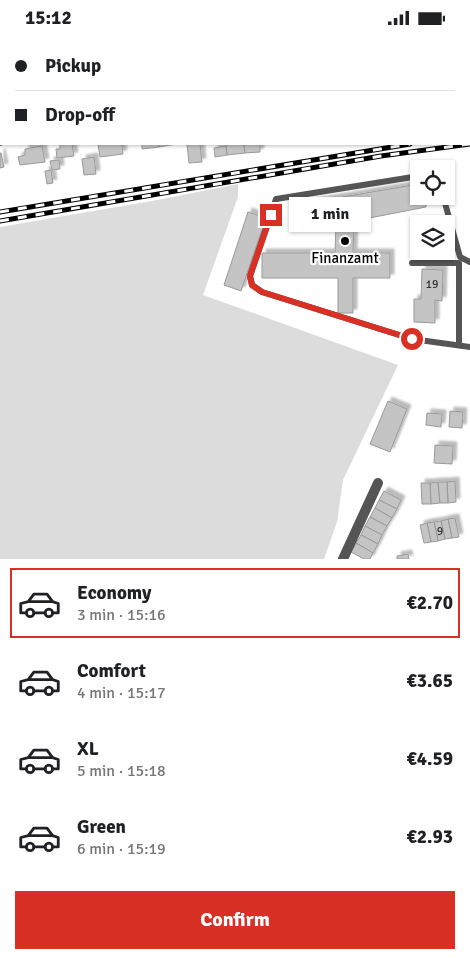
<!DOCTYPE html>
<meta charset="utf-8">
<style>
body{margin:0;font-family:Signika,sans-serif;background:#f6f6f6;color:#202124;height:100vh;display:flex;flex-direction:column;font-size:19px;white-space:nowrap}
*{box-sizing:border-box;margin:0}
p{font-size:16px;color:#757577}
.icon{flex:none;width:28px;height:28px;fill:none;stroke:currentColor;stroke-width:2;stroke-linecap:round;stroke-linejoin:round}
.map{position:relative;height:524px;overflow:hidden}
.side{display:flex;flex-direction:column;background:#fff;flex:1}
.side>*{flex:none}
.guide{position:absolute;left:0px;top:0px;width:470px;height:110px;box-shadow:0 1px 4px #0004;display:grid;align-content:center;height:110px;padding:0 15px;background:#fff}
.buttons{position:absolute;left:410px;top:125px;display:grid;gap:10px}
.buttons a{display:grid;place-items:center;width:45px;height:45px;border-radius:0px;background:#fff;box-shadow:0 1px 4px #0004;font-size:25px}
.end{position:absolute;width:22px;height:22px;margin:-11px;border:6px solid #d93025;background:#fff;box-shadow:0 0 0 2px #fff}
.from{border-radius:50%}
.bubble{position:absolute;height:35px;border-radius:0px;background:#fff;box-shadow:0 1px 4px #0004;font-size:16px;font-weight:800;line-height:35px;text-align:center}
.guide b{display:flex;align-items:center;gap:18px;height:48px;font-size:19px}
.guide b+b{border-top:1px solid #e0e0e0}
.guide i{width:12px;height:12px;background:#202124}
ul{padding:9px 0 0;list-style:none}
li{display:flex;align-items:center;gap:15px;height:70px;margin:0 10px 8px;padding:0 5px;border:2px solid transparent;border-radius:0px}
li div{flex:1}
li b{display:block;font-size:19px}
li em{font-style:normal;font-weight:800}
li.active{border-color:#d93025}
li>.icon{width:45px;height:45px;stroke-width:1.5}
.action{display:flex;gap:10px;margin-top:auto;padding:10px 15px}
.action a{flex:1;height:58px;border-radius:0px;background:#d93025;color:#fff;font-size:20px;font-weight:800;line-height:58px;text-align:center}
.status{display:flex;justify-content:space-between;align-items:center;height:35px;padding:0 25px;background:#fff;direction:ltr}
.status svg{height:14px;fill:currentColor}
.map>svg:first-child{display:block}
.green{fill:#dcdcdc}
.building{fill:#c4c4c4;stroke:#999;filter:url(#shadow)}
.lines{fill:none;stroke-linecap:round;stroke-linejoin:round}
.lane{stroke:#555;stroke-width:6}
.street{stroke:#555;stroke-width:10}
.rail-casing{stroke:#000;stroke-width:5}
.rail{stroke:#fff;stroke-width:3;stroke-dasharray:9;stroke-linecap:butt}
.route{stroke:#d93025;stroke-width:6}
.poi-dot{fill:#000;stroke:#fff;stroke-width:2}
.labels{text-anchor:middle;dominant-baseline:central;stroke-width:4.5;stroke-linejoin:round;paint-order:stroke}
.number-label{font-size:12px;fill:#313131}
.poi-label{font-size:15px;fill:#000;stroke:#fff}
</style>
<div class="status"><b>15:12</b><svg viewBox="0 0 49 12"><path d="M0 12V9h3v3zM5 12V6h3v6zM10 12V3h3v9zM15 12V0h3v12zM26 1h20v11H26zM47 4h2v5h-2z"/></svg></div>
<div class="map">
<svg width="470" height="524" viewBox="0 0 470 524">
<defs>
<filter id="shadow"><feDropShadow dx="4" dy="-4" stdDeviation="1" flood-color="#0004"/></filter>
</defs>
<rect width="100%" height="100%" fill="#fff"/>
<polygon class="green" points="238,149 238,162 203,260 398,330 343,445 337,487 324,524 0,524 0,192 152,166"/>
<g class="building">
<polygon points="406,0 470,0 470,63 469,63 469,1"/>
<polygon points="60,109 72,109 74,121 57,123 56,114 60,114"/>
<polygon points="98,109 122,109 123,119 100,122"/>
<polygon points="142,109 159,109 159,112 142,114"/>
<polygon points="159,109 176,109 159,112"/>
<polygon points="187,109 200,109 202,127 189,128"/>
<polygon points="226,109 244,109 245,118 227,120"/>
<polygon points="244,109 260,109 260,117 245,118"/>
<polygon points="42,111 45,127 20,130 18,122 25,120 25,114"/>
<polygon points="226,111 227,120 215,122 214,113"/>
<polygon points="0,118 1,118 4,132 0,133"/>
<polygon points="94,122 96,139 84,140 82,124"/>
<polygon points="59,125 60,134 52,135 50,126"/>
<polygon points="51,135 53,148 47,149 45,136"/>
<polygon points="419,149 419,161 425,161 426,172 354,186 353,218 390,218 390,243 353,243 353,278 338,278 338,243 262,243 262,218 335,218 336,189 304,194 301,169"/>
<polygon points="248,177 266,183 241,256 224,250"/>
<polygon points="422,234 443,235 442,266 435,265 435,288 414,287 414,264 421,264"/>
<polygon points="388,366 407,374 390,417 370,409"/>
<polygon points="450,376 463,377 462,393 449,392"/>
<polygon points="427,378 442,379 441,392 426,390"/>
<polygon points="435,410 453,411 452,429 434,428"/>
<polygon points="455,446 456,467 448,468 447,447"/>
<polygon points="438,447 440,468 431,469 430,448"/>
<polygon points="438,447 447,447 448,468 440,468"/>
<polygon points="421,448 430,448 431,469 422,469"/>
<polygon points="384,456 401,465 397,474 379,465"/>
<polygon points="379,465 397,474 392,483 375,473"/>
<polygon points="375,473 392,483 387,491 370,482"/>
<polygon points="370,482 387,491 382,500 365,491"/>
<polygon points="455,483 459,502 452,503 448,484"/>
<polygon points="448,484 452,503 445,504 441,486"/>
<polygon points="441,486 445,504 438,506 434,487"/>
<polygon points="434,487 438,506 431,507 427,488"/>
<polygon points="427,488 431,507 424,508 420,490"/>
<polygon points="365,491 382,500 378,509 361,500"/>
<polygon points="361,500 378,509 373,518 356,508"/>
<polygon points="356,508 373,518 370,524 364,524 351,517"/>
<polygon points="408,519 409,524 397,524 397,521"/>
</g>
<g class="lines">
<g class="lane">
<polyline points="24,0 24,1"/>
<polyline points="0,15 1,15"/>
<polyline points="419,141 276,164 250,241 252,250 262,257 412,304 470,312"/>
<polyline points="443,161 460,222 470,227"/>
<polyline points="412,228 459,228 459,310"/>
</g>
<g class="street">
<polyline points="82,0 82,1"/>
<polyline points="386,0 387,1"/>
<polyline points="0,106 1,105"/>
<polyline points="343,524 378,448"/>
</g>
<defs>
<g id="rail">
<polyline points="469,101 470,101"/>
<polyline points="0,177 410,109"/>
<polyline points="0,186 381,121 470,109"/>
</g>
</defs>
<use href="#rail" class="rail-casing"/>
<use href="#rail" class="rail"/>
</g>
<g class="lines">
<polyline class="route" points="271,180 250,241 252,250 262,257 412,304"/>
</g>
<circle class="poi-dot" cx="345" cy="206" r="5"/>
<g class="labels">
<g class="number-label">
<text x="432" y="249">19</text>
<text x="440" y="496">9</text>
</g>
<g class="poi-label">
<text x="345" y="223">Finanzamt</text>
</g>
</g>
</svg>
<div class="buttons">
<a><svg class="icon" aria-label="locate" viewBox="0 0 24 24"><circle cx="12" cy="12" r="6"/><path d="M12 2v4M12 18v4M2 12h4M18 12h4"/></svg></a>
<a><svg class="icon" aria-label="layers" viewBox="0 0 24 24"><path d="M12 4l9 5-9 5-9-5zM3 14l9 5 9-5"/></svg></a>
</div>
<i class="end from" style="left:412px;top:304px"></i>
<i class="end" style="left:271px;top:180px"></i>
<div class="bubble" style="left:289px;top:162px;width:82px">1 min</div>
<div class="guide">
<b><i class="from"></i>Pickup</b>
<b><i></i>Drop-off</b>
</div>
</div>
<section class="side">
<ul>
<li class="active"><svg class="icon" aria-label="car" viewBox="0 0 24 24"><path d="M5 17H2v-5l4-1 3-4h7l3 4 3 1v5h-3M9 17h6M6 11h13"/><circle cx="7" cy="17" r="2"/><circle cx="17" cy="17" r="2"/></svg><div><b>Economy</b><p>3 min · 15:16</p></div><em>€2.70</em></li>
<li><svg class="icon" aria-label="car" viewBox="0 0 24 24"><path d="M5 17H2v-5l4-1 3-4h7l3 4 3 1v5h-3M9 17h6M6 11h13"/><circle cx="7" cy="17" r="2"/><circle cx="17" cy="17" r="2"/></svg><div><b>Comfort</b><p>4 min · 15:17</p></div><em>€3.65</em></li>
<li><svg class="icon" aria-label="car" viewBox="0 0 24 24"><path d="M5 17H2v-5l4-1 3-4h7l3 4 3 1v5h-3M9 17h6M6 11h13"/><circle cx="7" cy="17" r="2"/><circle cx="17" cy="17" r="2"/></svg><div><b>XL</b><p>5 min · 15:18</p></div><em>€4.59</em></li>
<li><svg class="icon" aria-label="car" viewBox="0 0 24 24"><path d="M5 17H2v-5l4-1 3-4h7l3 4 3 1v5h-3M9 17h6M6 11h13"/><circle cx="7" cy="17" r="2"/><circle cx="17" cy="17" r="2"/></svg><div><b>Green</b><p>6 min · 15:19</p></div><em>€2.93</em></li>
</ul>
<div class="action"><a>Confirm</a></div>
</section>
